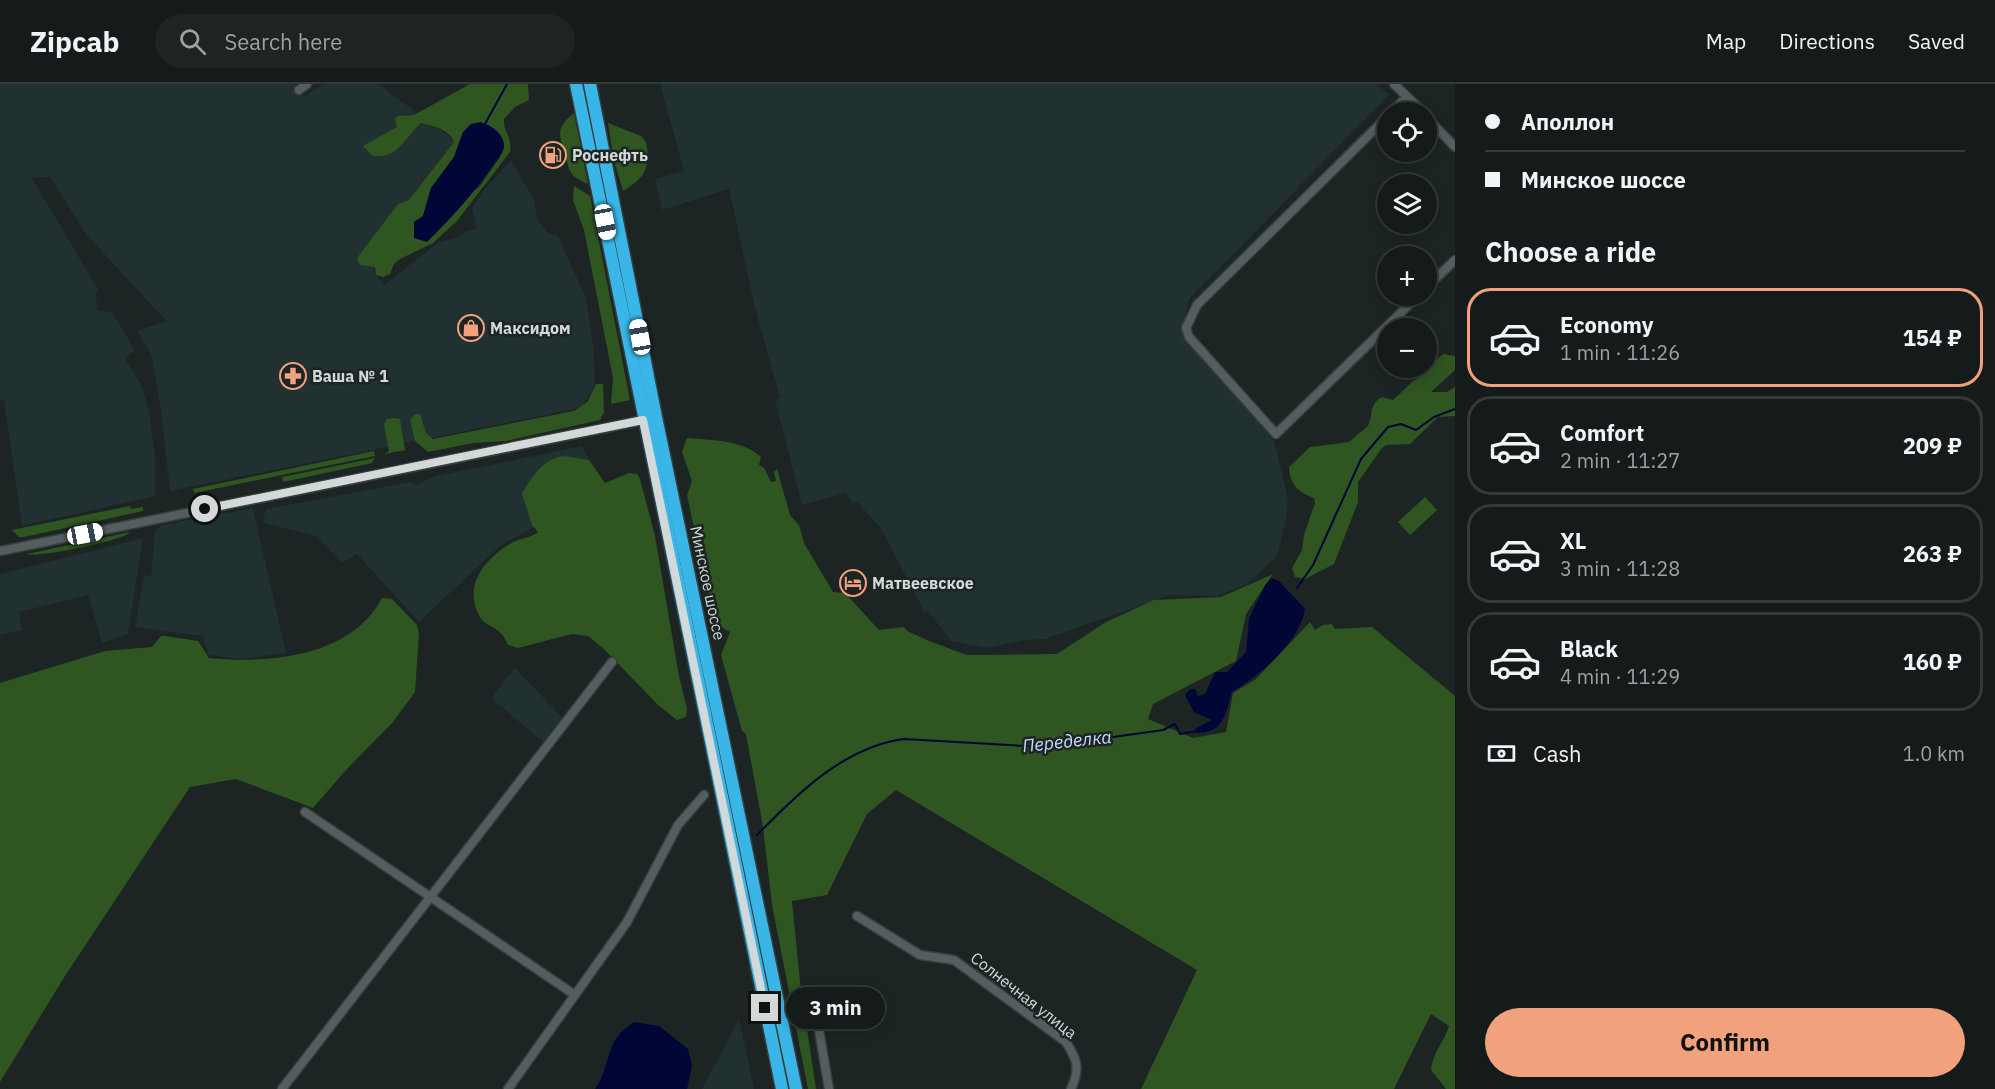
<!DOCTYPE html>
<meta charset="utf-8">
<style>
body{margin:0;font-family:"IBM Plex Sans",sans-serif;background:#1e2424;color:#f1f3f6;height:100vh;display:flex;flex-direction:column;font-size:22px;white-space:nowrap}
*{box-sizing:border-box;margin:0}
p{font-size:20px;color:#9da1a3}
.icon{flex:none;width:33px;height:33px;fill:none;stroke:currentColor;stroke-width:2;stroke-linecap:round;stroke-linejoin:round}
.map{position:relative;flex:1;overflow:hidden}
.sheet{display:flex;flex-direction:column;background:#151b1b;width:540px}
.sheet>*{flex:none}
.top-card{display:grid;align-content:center;height:132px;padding:0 30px;background:#151b1b}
.fabs{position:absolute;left:1377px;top:18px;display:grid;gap:12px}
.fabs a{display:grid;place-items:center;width:60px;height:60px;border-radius:50%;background:#151b1b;box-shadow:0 3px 15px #0003,0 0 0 2px #34393a;font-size:30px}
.end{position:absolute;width:27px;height:27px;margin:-14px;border:8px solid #d3d8d8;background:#111;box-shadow:0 0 0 3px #111}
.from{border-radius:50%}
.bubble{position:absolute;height:42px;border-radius:21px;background:#151b1b;box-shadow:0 3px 15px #0003,0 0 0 2px #34393a;font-size:20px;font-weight:700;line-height:42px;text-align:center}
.car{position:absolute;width:18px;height:36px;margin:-18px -9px;border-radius:8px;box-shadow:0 0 4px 2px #0007;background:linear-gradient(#fff 24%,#345 0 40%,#fff 0 76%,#345 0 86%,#fff 0)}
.top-card b{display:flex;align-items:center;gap:21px;height:57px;font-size:22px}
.top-card b+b{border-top:2px solid #34393a}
.top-card i{width:15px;height:15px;background:#f1f3f6}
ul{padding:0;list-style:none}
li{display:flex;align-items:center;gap:18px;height:99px;margin:0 12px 9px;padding:0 18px;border:3px solid #34393a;border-radius:24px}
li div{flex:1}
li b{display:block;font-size:22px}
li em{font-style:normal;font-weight:700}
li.current{border-color:#f1a17b}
li>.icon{width:54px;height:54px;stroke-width:1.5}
h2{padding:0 30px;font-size:27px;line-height:72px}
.pay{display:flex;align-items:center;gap:15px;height:66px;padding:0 30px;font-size:22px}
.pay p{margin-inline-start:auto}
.primary-button{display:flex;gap:12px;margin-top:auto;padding:12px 30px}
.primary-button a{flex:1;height:69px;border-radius:36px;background:#f1a17b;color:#111;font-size:24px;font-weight:700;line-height:69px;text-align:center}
header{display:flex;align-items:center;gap:36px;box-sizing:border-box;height:84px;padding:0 30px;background:#151b1b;border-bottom:2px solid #34393a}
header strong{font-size:28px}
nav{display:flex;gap:33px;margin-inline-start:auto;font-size:21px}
.search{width:420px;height:54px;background:#1e2424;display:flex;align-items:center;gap:15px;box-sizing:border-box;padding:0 21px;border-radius:33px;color:#9da1a3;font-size:22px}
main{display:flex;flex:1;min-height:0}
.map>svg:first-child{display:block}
.built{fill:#213030}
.green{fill:#2f5520;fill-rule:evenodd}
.water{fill:#000636}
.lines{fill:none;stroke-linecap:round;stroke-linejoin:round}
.stream{stroke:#000636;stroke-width:2}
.minor-casing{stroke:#373e3e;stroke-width:11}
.highway-casing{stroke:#373e3e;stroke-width:15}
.minor{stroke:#555e5e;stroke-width:8}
.highway{stroke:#39b6e7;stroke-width:12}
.route{stroke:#d3d8d8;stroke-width:8}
.labels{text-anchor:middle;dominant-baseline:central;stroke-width:5;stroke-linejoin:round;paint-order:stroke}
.poi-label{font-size:16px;font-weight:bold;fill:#d3d8d8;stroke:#1c2424;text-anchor:start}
.street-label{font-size:16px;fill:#d3d8d8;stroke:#1c2424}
.water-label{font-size:18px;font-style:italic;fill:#c6dbfc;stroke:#1c2424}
</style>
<header>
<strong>Zipcab</strong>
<div class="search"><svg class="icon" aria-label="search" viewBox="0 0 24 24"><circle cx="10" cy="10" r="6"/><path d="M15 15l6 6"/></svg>Search here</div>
<nav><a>Map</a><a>Directions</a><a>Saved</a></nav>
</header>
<main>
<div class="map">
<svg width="1455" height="1005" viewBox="0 0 1455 1005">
<rect width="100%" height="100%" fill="#1c2424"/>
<g class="built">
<polygon points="0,0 294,0 304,13 323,0 378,0 457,58 373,187 384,201 439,158 460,153 466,147 477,145 472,125 483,107 511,76 534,115 537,135 549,150 558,152 586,214 594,268 595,300 591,310 581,322 574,325 170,407 161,326 151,270 137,247 166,237 86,150 50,93 32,94 99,207 96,208 97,226 112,228 135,266 125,275 142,302 149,327 155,373 155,412 22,442 4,316 0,316"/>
<polygon points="660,0 1377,0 1389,11 1189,215 1183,244 1274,357 1288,414 1286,436 1277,472 1247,500 1218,512 1170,511 1045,555 1025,556 987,564 951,557 928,527 925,529 880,443 857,418 852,420 846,409 802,421 775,316 780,314 754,220 729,105 662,126 655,95 684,87"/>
<polygon points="582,362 605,405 501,461 419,538 357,470 342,479 316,452 264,439 263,435 266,425 411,398 416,401 436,392"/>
<polygon points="253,424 286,569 242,575 208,571 203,552 135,543 144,491 151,492 155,447 162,441"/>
<polygon points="143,454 128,550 102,559 88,511 19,528 22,546 0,551 0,490"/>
<polygon points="515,584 562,633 543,658 491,614"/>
<polygon points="739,935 754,1005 702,1005"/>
</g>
<g class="green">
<path d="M470 0H528L529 16 515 23 504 35C503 48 513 54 510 68L457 137 433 159 400 175 394 180 390 190 383 193 376 191 375 183 360 181 357 174 398 120 409 116 454 58C450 46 432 41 421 39 405 53 399 75 373 72L363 62 397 43 395 35 398 32 414 31ZM463 48 500 73 480 102 414 154V138L423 132 431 104 454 73Z"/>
<path d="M574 29 588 100C568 92 569 85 565 69 560 51 554 45 574 29Z"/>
<path d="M608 39 641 52 646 58C651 83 645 94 623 107L614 77Z"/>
<polygon points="574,102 590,112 630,316 611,320 613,294 584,146 573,116"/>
<path d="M1443 270 1455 272V286L1431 308H1447L1455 303V332L1438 333 1410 360 1386 361 1382 364 1358 398V418L1334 480 1305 495 1295 493 1292 484 1302 466 1304 451 1315 419 1314 414C1298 408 1290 401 1289 383L1310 363 1349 358 1368 342C1373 331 1369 320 1382 313L1393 316 1412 298 1429 287 1432 279Z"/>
<polygon points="596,300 603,300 604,328 600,336 506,357 473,359 428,368 415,357 410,336 415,330 420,330 426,349 433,355 574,327 588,317"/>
<polygon points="395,334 400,335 405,366 384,370 389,367 384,340 387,335"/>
<path d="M687 354C710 356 744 356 761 373L759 381 764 384 771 398 776 397 774 388 777 385 790 431 799 441 804 459 833 508 845 509 879 546 904 543 907 547 929 557 967 571 1057 570 1106 538 1154 516 1221 513 1273 490 1246 530 1236 577 1153 620 1148 635 1193 654 1226 648 1233 609 1256 595 1310 538 1315 546 1323 541 1332 540 1335 545 1372 543 1455 612V1005H1446L1431 986C1432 970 1444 958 1449 942L1431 930 1394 1005H1141L1197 886 896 706 867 730 827 811 792 817 800 898 816 1005H808L772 821 763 743 746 650 742 647 721 571 730 548 714 539 687 411 692 397 682 368Z"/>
<polygon points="374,367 375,372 194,409 193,405"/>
<path d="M564 372 589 376 605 399 629 389 637 390 640 395 655 452 679 592 687 625 686 633 677 636 658 621 604 565 588 552 572 550 518 564 508 561C499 539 488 546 480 533 462 502 485 474 513 458 522 454 530 454 538 448L532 441 522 410C531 393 544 374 564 372Z"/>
<polygon points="375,374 372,379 283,398 282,393"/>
<polygon points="1425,413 1437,426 1410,451 1398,438"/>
<polygon points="130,422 131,425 143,423 143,427 24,453 19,453 12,446"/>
<path d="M130 448C123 457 37 474 27 470Z"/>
<path d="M382 514 392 515 417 541 419 550 415 608 393 638 346 686 313 724 236 695 190 703 65 892 0 998V599L105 567 152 563 161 552H165L198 557 209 574C269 580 351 573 382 514Z"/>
</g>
<g class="water">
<path d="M480 38C491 41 505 50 504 63 503 71 496 76 492 83 472 111 455 130 431 154L427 158 414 154V138L423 132 431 104 454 73 463 48 471 40Z"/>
<path d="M1272 494 1279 497 1305 525C1300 558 1259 592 1232 608 1225 630 1224 649 1197 649L1195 645 1212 636 1194 628 1185 611 1190 605H1195L1198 612 1205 610 1215 588H1227L1246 568 1249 535 1265 501Z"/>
<path d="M634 938 659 942 688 965 692 982 687 1005H595C613 980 602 958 634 938Z"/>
</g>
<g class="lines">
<g class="stream">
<polyline points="485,40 507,0"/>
<polyline points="1297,504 1313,481 1361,375 1388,343 1401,340 1416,346 1434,333 1455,325"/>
<path d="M757 751C797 710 844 663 904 655L1042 663 1163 646 1175 640 1180 650 1197 647"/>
</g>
<defs>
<g id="minor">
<polyline points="1394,0 1423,28"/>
<polyline points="299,6 307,0"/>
<polyline points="1391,28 1407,13"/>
<polyline points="1388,32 1197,221 1186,244 1189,253 1276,350 1418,212"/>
<polyline points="1426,33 1455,63"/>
<polyline points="1426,204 1455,176"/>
<polyline points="0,467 649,335"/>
<polyline points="305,728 575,911"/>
<path d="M857 832 920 871 954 876 1066 958C1078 977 1080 985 1071 1005"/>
<polyline points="813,911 829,1005"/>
<polyline points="282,1005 612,578"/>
<polyline points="508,1005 627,838 678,741 704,711"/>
</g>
<g id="highway">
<polyline points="576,0 782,1005"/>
<polyline points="590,0 656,333 796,1005"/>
</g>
</defs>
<use href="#minor" class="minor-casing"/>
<use href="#highway" class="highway-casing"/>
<use href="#minor" class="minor"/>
<use href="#highway" class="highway"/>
</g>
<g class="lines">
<polyline class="route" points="205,425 643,336 765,924"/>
</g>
<defs>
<symbol id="fuel-ring" viewBox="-11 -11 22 22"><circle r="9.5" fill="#1c2424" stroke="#f1a17b" stroke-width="1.5"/><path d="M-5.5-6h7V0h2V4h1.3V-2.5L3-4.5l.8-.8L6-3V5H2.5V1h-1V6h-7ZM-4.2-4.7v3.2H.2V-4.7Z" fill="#f1a17b"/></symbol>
<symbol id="shop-ring" viewBox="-11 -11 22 22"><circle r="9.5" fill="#1c2424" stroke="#f1a17b" stroke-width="1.5"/><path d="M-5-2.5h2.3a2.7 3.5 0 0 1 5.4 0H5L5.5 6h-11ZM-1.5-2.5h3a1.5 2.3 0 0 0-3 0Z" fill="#f1a17b"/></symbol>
<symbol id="pharmacy-ring" viewBox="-11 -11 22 22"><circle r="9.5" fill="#1c2424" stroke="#f1a17b" stroke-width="1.5"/><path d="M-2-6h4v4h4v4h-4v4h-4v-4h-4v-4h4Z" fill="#f1a17b"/></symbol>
<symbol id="hotel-ring" viewBox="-11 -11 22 22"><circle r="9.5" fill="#1c2424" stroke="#f1a17b" stroke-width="1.5"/><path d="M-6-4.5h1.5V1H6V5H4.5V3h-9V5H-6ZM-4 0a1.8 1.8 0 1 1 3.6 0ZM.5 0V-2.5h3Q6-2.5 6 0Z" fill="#f1a17b"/></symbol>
</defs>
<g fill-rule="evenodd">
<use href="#fuel-ring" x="538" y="56" width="30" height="30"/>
<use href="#shop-ring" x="456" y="229" width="30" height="30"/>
<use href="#pharmacy-ring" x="278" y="277" width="30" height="30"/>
<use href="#hotel-ring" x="838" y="484" width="30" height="30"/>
</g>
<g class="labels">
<g class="poi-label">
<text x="572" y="71">Роснефть</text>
<text x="490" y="244">Максидом</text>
<text x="312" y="292">Ваша № 1</text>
<text x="872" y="499">Матвеевское</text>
</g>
<g class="street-label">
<text transform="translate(708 499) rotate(78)">Минское шоссе</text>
<text transform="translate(1024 911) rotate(38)">Солнечная улица</text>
</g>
<g class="water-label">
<text transform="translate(1067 657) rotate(-6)">Переделка</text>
</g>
</g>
</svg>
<div class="fabs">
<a><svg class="icon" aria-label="locate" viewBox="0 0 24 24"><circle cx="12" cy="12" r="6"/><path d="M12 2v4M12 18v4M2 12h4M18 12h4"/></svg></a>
<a><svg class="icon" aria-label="layers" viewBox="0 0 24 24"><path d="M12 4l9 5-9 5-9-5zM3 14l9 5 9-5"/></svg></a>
<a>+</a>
<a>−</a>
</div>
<i class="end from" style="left:205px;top:425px"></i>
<i class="end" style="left:765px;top:924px"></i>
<div class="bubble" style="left:786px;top:903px;width:99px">3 min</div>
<i class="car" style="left:605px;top:138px;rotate:169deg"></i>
<i class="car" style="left:640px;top:253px;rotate:350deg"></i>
<i class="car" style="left:85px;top:450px;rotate:79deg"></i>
</div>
<section class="sheet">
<div class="top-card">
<b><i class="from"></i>Аполлон</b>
<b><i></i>Минское шоссе</b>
</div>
<h2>Choose a ride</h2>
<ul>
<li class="current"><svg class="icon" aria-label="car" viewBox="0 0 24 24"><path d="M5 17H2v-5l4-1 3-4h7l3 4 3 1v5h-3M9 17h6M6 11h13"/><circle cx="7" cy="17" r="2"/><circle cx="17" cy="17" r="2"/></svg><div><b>Economy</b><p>1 min · 11:26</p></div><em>154 ₽</em></li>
<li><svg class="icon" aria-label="car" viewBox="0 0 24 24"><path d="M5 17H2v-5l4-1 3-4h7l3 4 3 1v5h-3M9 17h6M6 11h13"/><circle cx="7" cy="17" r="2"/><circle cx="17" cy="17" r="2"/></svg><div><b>Comfort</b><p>2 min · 11:27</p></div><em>209 ₽</em></li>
<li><svg class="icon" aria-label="car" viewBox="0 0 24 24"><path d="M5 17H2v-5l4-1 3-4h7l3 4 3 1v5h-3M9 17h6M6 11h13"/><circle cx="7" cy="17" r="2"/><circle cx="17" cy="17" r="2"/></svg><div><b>XL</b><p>3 min · 11:28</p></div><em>263 ₽</em></li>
<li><svg class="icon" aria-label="car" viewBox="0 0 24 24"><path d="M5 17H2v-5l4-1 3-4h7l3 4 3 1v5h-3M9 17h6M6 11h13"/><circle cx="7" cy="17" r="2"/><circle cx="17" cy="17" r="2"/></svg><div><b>Black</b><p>4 min · 11:29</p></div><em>160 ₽</em></li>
</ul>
<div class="pay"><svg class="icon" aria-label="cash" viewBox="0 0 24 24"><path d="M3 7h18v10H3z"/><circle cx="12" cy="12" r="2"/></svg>Cash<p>1.0 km</p></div>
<div class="primary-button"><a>Confirm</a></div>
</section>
</main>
